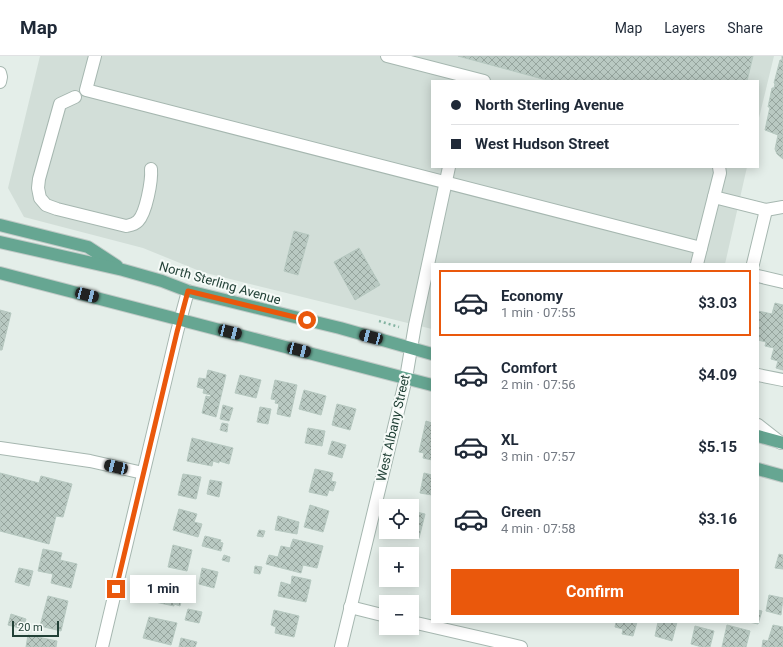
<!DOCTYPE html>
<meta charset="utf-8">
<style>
body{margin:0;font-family:Roboto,sans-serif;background:#f2f2f3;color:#1f2937;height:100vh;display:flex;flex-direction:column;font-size:15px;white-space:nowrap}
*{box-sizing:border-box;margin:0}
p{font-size:13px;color:#747a83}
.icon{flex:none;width:22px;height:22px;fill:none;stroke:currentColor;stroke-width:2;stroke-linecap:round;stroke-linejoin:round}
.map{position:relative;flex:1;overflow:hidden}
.sheet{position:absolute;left:431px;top:207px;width:328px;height:360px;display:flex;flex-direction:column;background:#fff;border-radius:0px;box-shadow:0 2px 10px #0003}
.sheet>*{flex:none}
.top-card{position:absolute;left:431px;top:24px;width:328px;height:88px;border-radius:0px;box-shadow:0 2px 10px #0003;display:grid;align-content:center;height:88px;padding:0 20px;background:#fff}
.buttons{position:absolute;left:379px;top:443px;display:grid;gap:8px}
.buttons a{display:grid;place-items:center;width:40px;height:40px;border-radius:0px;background:#fff;box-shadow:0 2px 10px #0003;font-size:20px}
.scale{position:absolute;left:12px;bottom:10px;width:47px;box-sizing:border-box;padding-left:4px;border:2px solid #224137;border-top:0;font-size:11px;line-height:14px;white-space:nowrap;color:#224137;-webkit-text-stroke:3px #f5faf7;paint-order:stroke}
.end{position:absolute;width:18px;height:18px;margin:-9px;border:5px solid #ea580c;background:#fff;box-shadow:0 0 0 2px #fff}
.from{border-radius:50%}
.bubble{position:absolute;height:28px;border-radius:0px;background:#fff;box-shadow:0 2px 10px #0003;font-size:13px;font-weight:700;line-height:28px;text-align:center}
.car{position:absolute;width:12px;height:24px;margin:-12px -6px;border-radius:5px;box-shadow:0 0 3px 1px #0007;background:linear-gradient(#222 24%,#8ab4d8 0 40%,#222 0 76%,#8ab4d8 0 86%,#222 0)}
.top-card b{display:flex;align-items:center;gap:14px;height:38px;font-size:15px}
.top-card b+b{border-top:1px solid #e0e1e3}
.top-card i{width:10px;height:10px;background:#1f2937}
ul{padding:7px 0 0;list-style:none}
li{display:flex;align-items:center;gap:12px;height:66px;margin:0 8px 6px;padding:0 12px;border:2px solid transparent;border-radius:0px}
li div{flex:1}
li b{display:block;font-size:15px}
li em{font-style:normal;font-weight:700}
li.selected{border-color:#ea580c}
li>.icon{width:36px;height:36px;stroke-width:1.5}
.button{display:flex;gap:8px;margin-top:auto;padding:8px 20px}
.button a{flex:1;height:46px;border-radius:0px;background:#ea580c;color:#fff;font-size:16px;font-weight:700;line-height:46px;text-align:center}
header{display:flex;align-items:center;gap:24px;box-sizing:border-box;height:56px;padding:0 20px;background:#fff;border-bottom:1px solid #e0e1e3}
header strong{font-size:19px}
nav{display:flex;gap:22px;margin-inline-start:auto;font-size:14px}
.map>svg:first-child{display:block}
.built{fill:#d2ded8}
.building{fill:url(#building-cross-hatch);stroke:#b6c8c0}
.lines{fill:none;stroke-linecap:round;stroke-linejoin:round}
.minor-casing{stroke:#a6b7b0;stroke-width:14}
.major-casing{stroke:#c1cac7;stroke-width:14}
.path{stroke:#83b3a1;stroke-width:2.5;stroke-dasharray:2 3;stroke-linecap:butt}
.minor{stroke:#fff;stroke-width:12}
.major{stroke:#66a692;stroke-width:12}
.route{stroke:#ea580c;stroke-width:5}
.labels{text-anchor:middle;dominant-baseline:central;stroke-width:4;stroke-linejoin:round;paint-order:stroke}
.street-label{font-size:13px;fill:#224137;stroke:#f5faf7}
</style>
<header>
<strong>Map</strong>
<nav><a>Map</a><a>Layers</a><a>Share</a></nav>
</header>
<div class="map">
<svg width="783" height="591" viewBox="0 0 783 591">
<defs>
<pattern id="building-cross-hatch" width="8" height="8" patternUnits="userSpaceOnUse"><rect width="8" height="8" fill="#b9c9c2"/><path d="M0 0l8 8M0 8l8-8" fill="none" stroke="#96a59e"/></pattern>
</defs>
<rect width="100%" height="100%" fill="#e4eee9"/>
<polygon class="built" points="40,0 774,0 758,66 758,25 432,25 432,111 747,111 725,208 432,208 432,273 202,216 143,192 24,161 8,132"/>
<g class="building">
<polygon points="458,0 753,0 747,25 550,25"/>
<polygon points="782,0 783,0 783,103 777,98 775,93 778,79 765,74 770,51 768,51 772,32 774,32 775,28 774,27 780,4 782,4"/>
<polygon points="294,175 309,179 298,219 284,215"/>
<polygon points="359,192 380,229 355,244 334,206"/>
<polygon points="775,247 783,249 783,314 776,312 778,305 771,303 774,292 765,290 766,286 758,284 758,255 772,258"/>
<polygon points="0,254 11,257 2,294 0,294"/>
<polygon points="208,314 226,319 216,361 202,357 206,340 210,341 211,339 203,337 204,333 197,331 199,322 206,323"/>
<polygon points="240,319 261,324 256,342 235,337"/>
<polygon points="275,324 297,329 290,361 277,358 279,348 275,347 276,344 271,343"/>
<polygon points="304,334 326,340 321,359 299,353"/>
<polygon points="337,348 356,353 350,374 332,369"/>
<polygon points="223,349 233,352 229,365 220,363"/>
<polygon points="260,351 271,353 268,368 257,366"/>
<polygon points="426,365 432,367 432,404 423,402 424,397 419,396"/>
<polygon points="222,367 228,368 227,376 220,374"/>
<polygon points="308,372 325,375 322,390 305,387"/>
<polygon points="192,382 233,392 229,408 219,405 219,407 213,405 212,410 187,405"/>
<polygon points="332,385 346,389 342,402 328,398"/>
<polygon points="315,413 333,417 331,425 336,426 333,435 329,434 327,440 309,436"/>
<polygon points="0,417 39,427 41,420 72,428 63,461 56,460 49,488 0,475"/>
<polygon points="424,417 432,419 432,439 420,437"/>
<polygon points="183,418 201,421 196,443 178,439"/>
<polygon points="210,424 222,426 219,441 207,438"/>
<polygon points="310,449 329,455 323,476 304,471"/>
<polygon points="179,453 197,458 194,466 202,468 198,481 173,474"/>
<polygon points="412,455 425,458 419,482 400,478 401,476 412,476"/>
<polygon points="278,460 299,466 297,478 275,474"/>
<polygon points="259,474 265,475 263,481 257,480"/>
<polygon points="205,480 221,484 220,486 223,487 221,495 202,490"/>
<polygon points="293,483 323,490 317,512 303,509 301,517 266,508 269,499 278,501 281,490 290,492"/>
<polygon points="173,489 192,494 187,515 168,511"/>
<polygon points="43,493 62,497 60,504 77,508 71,532 51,527 53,518 38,515"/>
<polygon points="779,498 783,499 783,513 775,512"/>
<polygon points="224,499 230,501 229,506 222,504"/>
<polygon points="255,510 262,511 260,518 254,517"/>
<polygon points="19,512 33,515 29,530 15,526"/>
<polygon points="202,512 218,516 214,532 199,528"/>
<polygon points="292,520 311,524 306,546 278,540 281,526 291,529"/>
<polygon points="161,524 180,529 177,538 183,539 180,550 174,548 174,550 155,546"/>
<polygon points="769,539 783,542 781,559 766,555"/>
<polygon points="48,540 68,545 61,575 40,570"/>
<polygon points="188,553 202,556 199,567 185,564"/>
<polygon points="274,554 299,560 294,581 275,577 276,571 271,569"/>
<polygon points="758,554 762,555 758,568 749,566 758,566"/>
<polygon points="11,558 26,563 23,573 8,569"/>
<polygon points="149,561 177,567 171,589 143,582"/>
<polygon points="616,566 637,566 633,580 622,578 623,573 615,571"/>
<polygon points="658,566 677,566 672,585 655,580"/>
<polygon points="727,569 750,575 746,591 722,591"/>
<polygon points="773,569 783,571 783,591 762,591 763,584 768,585"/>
<polygon points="695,570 714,575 710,591 702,591 691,588"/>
<polygon points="28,579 57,585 56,591 26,591"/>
<polygon points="181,582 197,586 195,591 179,591"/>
</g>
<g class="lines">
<defs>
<g id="minor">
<polyline points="95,0 86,34 701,192"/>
<polyline points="387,0 484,25"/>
<polyline points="0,17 1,21 0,26"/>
<path d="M75 41 60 48 39 123 38 132 40 142 46 149 57 153 126 170C131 169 134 169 138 165 146 157 152 125 151 113"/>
<polyline points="714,141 766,154 783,151"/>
<polyline points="697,208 720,117 719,111"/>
<polyline points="753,208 766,154"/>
<polyline points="758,220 783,226"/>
<polyline points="758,319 783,324"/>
<polyline points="758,369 781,387"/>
<polyline points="0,392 90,405 143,417"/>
<polyline points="350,551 386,560"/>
<polyline points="412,566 521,591"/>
<polyline points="102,591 177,276 188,235"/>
<polyline points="341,591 406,322 415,269 449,111"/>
</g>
<g id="major">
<polyline points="0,169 88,191 117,210"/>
<polyline points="0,186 123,214 162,225 188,235 340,272 432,298"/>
<polyline points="0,217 432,329"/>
<polyline points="758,380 783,387"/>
<polyline points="758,413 783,420"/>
</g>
</defs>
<use href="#minor" class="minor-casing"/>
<use href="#major" class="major-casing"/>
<polyline class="path" points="379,265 399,271"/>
<use href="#minor" class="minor"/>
<use href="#major" class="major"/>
</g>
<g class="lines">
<polyline class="route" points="116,533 177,276 188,235 307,264"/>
</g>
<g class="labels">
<g class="street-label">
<text transform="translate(220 227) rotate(16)">North Sterling Avenue</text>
<text transform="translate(393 372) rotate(-77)">West Albany Street</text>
</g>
</g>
</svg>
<div class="buttons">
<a><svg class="icon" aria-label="locate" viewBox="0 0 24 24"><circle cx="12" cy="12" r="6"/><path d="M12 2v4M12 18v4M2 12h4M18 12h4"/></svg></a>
<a>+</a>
<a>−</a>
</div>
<div class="scale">20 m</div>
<i class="end from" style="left:307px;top:264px"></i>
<i class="end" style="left:116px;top:533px"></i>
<div class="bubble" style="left:130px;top:519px;width:66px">1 min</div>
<i class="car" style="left:87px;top:239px;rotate:105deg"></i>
<i class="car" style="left:230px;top:276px;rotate:104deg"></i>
<i class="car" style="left:371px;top:281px;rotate:285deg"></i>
<i class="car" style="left:299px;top:294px;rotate:105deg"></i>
<i class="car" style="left:116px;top:411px;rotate:283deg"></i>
<div class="top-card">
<b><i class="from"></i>North Sterling Avenue</b>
<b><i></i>West Hudson Street</b>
</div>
<section class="sheet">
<ul>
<li class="selected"><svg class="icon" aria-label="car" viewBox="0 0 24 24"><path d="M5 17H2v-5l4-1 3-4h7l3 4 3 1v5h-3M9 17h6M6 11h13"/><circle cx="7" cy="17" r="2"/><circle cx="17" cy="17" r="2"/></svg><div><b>Economy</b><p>1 min · 07:55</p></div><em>$3.03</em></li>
<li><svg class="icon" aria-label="car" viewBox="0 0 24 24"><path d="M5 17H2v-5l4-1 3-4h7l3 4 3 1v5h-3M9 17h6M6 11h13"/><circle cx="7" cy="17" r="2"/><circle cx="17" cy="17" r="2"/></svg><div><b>Comfort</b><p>2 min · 07:56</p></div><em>$4.09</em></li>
<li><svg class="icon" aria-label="car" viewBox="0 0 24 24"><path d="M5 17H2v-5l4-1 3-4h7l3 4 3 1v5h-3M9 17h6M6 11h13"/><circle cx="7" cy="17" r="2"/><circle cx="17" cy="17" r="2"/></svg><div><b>XL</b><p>3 min · 07:57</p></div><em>$5.15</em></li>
<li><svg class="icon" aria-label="car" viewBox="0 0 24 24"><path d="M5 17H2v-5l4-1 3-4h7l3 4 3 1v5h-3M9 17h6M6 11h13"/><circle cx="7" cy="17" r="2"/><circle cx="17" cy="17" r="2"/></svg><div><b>Green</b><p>4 min · 07:58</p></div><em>$3.16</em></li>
</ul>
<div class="button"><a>Confirm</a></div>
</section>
</div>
